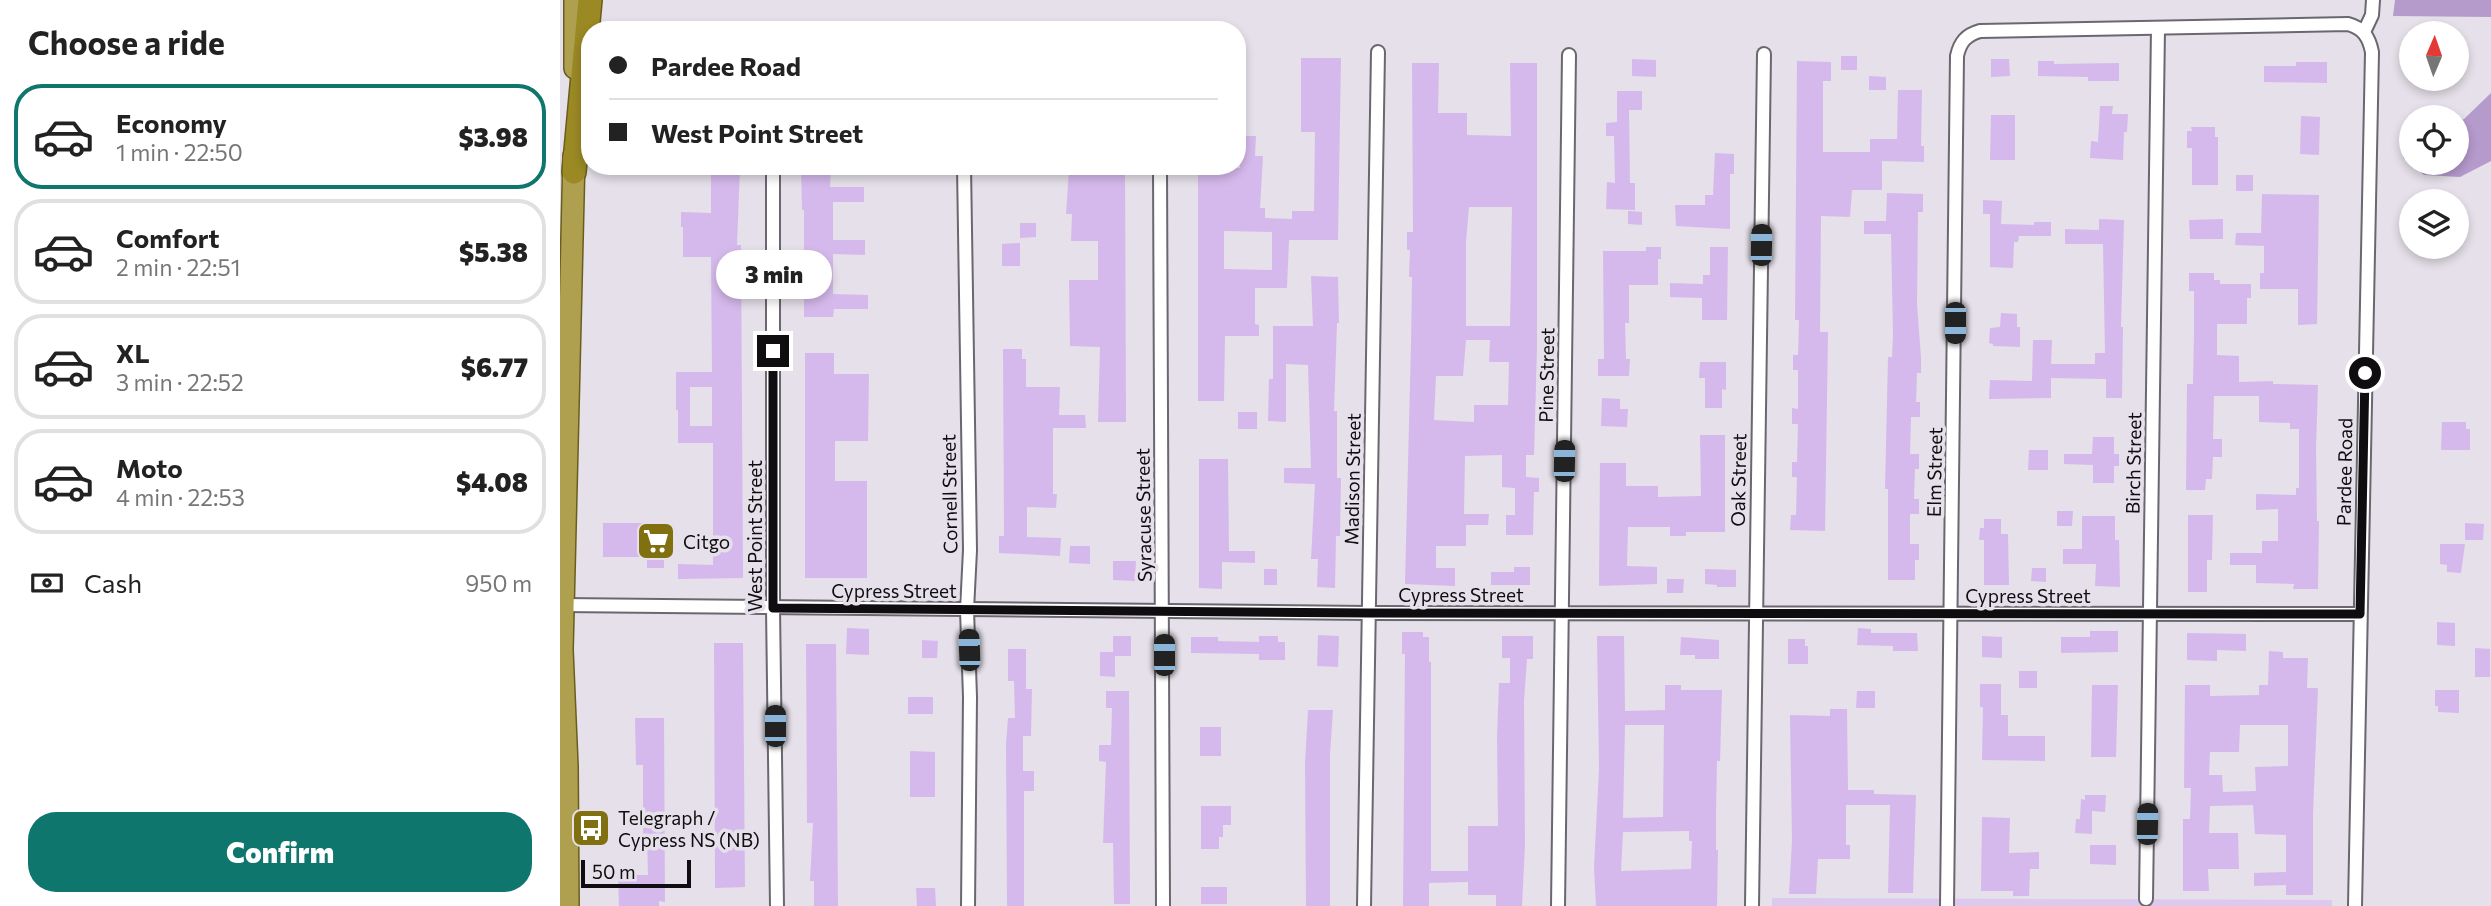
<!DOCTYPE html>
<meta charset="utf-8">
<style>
body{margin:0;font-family:Commissioner,sans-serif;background:#f6f6f6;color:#222;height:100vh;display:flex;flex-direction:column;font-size:26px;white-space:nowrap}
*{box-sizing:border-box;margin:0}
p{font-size:23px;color:#767676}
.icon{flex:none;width:38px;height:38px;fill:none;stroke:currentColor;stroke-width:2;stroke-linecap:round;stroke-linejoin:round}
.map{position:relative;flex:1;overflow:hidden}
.sheet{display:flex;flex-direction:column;background:#fff;width:560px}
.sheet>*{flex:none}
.top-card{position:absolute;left:21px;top:21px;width:665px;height:154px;border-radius:28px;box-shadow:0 4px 10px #0003;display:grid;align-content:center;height:154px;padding:0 28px;background:#fff}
.needle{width:46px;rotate:2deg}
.fabs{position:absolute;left:1839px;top:21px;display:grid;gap:14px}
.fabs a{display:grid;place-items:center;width:70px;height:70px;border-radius:50%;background:#fff;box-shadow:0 4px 10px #0003;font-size:35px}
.scale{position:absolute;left:21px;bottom:18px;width:110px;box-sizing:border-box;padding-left:7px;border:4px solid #0f0d10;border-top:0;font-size:19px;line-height:24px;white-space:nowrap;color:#0f0d10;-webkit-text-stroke:5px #e5e0e9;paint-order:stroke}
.end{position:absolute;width:32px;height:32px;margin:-16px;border:9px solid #0f0d10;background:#fff;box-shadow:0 0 0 4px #fff}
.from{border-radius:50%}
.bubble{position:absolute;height:49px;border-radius:24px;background:#fff;box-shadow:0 4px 10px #0003;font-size:23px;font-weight:800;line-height:49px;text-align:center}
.car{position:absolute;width:21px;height:42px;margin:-21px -10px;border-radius:9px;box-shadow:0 0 5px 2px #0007;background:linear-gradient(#222 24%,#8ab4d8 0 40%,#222 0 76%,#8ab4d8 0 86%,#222 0)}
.top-card b{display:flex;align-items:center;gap:24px;height:66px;font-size:26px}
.top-card b+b{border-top:2px solid #e0e0e0}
.top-card i{width:18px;height:18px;background:#222}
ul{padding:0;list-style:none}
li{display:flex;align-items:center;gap:21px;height:105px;margin:0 14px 10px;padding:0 14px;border:4px solid #e0e0e0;border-radius:28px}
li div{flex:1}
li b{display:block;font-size:26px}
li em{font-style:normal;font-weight:800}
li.active{border-color:#0f766e}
li>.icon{width:63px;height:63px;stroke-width:1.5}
h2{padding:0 28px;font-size:32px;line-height:84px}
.pay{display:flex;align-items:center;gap:18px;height:77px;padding:0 28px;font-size:26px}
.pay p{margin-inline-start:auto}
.button{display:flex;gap:14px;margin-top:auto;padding:14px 28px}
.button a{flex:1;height:80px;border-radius:28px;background:#0f766e;color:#fff;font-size:28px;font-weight:800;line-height:80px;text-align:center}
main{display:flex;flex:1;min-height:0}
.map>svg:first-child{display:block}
.green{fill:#dcc9ed}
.forest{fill:#b59acc}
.building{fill:#d5b9ec;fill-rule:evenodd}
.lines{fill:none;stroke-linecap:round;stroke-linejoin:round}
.minor-casing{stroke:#6b676f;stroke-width:16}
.trunk-casing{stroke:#6a5e1d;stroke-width:24}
.motorway-casing{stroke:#6a5e1d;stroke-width:26}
.minor{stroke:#fff;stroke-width:12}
.trunk{stroke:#afa050;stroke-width:21}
.motorway{stroke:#9b8924;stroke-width:23}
.route{stroke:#0f0d10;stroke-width:9}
.labels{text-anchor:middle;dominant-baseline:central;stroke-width:7;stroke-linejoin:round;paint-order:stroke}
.street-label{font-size:19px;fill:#0f0d10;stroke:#e5e0e9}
.poi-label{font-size:19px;fill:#0f0d10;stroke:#e5e0e9;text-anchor:start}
</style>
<main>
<section class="sheet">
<h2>Choose a ride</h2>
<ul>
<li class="active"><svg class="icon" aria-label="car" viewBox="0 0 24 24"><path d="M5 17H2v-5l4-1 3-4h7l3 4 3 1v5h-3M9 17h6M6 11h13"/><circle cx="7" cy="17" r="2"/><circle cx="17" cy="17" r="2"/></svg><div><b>Economy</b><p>1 min · 22:50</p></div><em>$3.98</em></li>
<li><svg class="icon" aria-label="car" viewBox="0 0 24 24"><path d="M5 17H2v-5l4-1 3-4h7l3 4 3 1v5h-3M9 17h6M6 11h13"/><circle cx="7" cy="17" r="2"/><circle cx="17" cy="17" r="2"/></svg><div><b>Comfort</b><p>2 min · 22:51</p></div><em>$5.38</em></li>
<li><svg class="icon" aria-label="car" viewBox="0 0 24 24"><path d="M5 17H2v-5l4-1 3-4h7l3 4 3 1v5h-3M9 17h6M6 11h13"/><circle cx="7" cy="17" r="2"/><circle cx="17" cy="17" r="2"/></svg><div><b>XL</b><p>3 min · 22:52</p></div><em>$6.77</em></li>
<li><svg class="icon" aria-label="car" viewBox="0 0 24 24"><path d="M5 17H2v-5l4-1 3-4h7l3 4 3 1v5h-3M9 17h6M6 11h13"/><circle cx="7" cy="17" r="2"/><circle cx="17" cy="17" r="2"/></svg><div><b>Moto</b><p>4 min · 22:53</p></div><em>$4.08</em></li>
</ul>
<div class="pay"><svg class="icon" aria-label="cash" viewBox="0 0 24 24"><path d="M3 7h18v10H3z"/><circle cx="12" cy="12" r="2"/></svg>Cash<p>950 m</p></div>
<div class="button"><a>Confirm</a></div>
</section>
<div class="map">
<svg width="1931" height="906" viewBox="0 0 1931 906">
<rect width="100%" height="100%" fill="#e5e0e9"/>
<polygon class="green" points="1212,898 1772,900 1772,906 1212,906"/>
<g class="forest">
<polygon points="1835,0 1931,0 1931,17 1833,16"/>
<polygon points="1931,93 1931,161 1900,177 1864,175 1843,158 1851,143 1852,163 1897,163 1897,122 1904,119"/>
</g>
<g class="building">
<rect x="1281" y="56" width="16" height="14"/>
<path d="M741 58H781L778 240H729L727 288H695V324L699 325V336H665L664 401H638V168H680V136H696L695 156H703L700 208H705V218L732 219V211H754L755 132H741ZM664 231 712 232V270L664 269Z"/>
<polygon points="1072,59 1096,60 1096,77 1072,76"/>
<polygon points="1431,59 1449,59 1450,76 1431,77"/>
<polygon points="1237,61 1271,62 1271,81 1263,81 1263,152 1310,152 1310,139 1337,139 1338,90 1362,90 1361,146 1364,146 1364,162 1322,161 1322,190 1292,190 1290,217 1261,216 1260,332 1268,332 1265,531 1230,530 1231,515 1236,515 1237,477 1232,477 1232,462 1237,462 1238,424 1232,424 1232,408 1238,409 1238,370 1233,370 1233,355 1238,355 1239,320 1235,320"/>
<polygon points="1478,61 1494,61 1494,64 1559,63 1559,81 1528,81 1528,77 1478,76"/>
<polygon points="1736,62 1767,62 1767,83 1704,82 1704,66 1736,66"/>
<path d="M852 63H879L878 113H907V135L951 136 950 63H977V348L974 455H966V477L979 478V492H974L973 535H946V515H955V488L942 487V455L905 456 904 514H929L928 525H906V546H876V568H895V586L845 584 851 344 852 277H849L850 250H847V232H853ZM909 207H952L950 326H906V242ZM906 340H930L929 362H949L948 405H914V422L874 420 876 376H903Z"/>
<polygon points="1309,76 1326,77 1326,90 1309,90"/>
<polygon points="1057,91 1082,91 1082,110 1069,110 1070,183 1075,183 1075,210 1046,209 1047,182 1055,183 1054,136 1046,136 1046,123 1057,122"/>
<polygon points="1540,106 1553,106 1552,114 1568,114 1567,132 1564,132 1563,160 1530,158 1531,141 1538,142"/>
<polygon points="1431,115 1455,115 1455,160 1430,160"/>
<polygon points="1741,116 1760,117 1759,155 1740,154"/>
<polygon points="1631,127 1655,127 1655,137 1658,137 1658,185 1632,185 1632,148 1627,148 1627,131 1632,131"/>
<polygon points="1155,153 1174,154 1174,174 1170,174 1170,229 1116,226 1115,205 1145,205 1145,195 1153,195"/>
<path d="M151 166H180L177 245H181L183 578 118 579V564L153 565V443H118V410H116V372H152L151 257H123V227H121V212L151 213ZM130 387H152V426H130Z"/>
<polygon points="241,166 271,166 270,187 304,187 304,202 273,202 273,240 305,240 305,255 273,254 273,294 308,295 308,309 274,309 273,317 244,317 244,210 242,210"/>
<polygon points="536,166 565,166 566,422 538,422 540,347 510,346 509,280 538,280 538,241 511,241 512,214 506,214 509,170 536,170"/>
<rect x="1676" y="175" width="17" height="16"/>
<polygon points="1327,193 1363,194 1363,212 1358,212 1357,304 1361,358 1361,373 1357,373 1356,402 1360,402 1360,417 1351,417 1350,454 1359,454 1359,469 1355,469 1354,499 1359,499 1359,514 1350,514 1350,544 1359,544 1359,560 1355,560 1355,580 1328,580 1328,489 1325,489 1328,357 1332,357 1333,334 1331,234 1304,234 1304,221 1326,221"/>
<polygon points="1702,194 1759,195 1757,324 1738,325 1738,289 1700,289 1700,273 1704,273 1704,246 1675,245 1676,233 1701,233"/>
<polygon points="1423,200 1442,201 1441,224 1474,225 1474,222 1491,222 1491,236 1459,236 1458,242 1454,242 1453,268 1430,267 1430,214 1423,214"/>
<polygon points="1068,211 1082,212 1082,225 1068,224"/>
<polygon points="1539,219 1564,220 1561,327 1563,327 1562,398 1546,398 1546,379 1491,378 1491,398 1429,399 1430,380 1472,381 1473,340 1492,340 1491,364 1535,364 1535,353 1545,353 1543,244 1505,244 1505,229 1539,230"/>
<polygon points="1663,219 1663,239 1630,239 1629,220"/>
<polygon points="460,223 476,223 476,237 460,238"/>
<polygon points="460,243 460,266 442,266 442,244"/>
<polygon points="1086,247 1101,247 1101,259 1098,259 1098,285 1069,285 1069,323 1065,323 1066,359 1070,359 1069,376 1038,376 1038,359 1044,359 1043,251 1086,251"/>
<polygon points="1150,247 1168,247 1167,320 1142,320 1142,298 1110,297 1110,283 1143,284 1143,275 1150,275"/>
<polygon points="1629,273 1654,273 1654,280 1660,280 1660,284 1691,284 1691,298 1687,298 1687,324 1657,324 1657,355 1679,356 1679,382 1713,381 1713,384 1758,385 1756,448 1757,521 1759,521 1758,589 1733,589 1734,584 1696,583 1696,565 1670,565 1670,553 1702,553 1702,541 1718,541 1718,509 1696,510 1696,494 1736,495 1736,488 1739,488 1739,429 1730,429 1730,423 1699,422 1699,396 1654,396 1653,439 1662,439 1662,457 1653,457 1652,479 1646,479 1645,490 1626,490 1627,384 1633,384 1634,333 1634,291 1629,291"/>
<polygon points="751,276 778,277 779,323 777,323 774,411 777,411 777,478 781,478 780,536 776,536 775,588 757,587 758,559 751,559 755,484 724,483 724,468 751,468 748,365 726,364 726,422 708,421 709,379 713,379 713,326 753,326"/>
<polygon points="1441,313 1457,314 1457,327 1460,327 1460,347 1433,346 1433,344 1429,343 1430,328 1440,327"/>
<polygon points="443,349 462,349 462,359 466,359 466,387 500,387 499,415 525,415 526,428 493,428 493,494 497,494 496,508 467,507 467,537 501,538 500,556 439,553 439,536 444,536"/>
<polygon points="245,353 274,353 274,374 309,374 308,441 275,441 275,481 307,481 307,578 245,578"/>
<polygon points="1140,362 1166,362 1166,390 1162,389 1162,408 1145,408 1145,378 1139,378"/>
<polygon points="1042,398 1060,399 1060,409 1068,409 1067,427 1041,426"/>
<rect x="678" y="412" width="19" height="17"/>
<polygon points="1882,422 1906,422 1906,429 1910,429 1910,450 1881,450"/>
<polygon points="1140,435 1165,435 1165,532 1126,532 1126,536 1110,536 1110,527 1068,527 1067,566 1097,567 1097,584 1039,586 1040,463 1066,463 1066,486 1098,486 1098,497 1141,496"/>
<polygon points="1533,437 1554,437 1554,454 1559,454 1559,466 1554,466 1554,483 1533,483 1533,465 1504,464 1504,454 1532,454"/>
<polygon points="1469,450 1488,450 1488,470 1468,470"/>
<polygon points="639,459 668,459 669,551 695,551 695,563 662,562 662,589 639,588"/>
<polygon points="1497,511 1513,511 1512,526 1497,526"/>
<polygon points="1628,515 1653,515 1652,560 1647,560 1647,592 1628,592"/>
<polygon points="1522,516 1555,516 1555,540 1559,540 1560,587 1535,586 1536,564 1503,564 1503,549 1522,549"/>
<polygon points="1424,519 1441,519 1441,534 1448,534 1449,585 1424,585 1424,540 1419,540 1420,528 1424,528"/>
<polygon points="43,523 104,523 104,568 87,568 87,557 43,557"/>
<polygon points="1905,523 1924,524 1923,540 1905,540"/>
<polygon points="1880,544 1905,544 1901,573 1887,572 1887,565 1880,564"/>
<polygon points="510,546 530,546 530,564 509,563"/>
<polygon points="553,561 576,561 575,581 553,580"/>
<polygon points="954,567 970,567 970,585 931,585 931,572 954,572"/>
<polygon points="1472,568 1486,568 1486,582 1471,581"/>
<rect x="704" y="569" width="13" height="16"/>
<polygon points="1145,569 1176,570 1176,587 1157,587 1157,585 1145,584"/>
<polygon points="1107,579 1124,579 1123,593 1107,593"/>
<polygon points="1877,622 1895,623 1895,646 1877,645"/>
<polygon points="287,628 309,629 309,655 286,654"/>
<polygon points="1298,628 1311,629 1311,633 1357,633 1358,651 1333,651 1333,646 1297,645"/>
<polygon points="1530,631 1558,631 1558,652 1501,653 1501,637 1530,637"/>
<polygon points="842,632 863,632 863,637 869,637 869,662 871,662 871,871 908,871 908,826 938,826 937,737 939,683 950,683 950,658 942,658 942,636 973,636 973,659 967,659 964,701 965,844 962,906 936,906 936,895 908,895 908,882 869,883 869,906 843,906 845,654 842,654"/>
<polygon points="1627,633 1686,634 1686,651 1657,650 1657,661 1627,660"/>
<polygon points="758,635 779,636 778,667 757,666"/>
<polygon points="553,636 571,636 571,656 555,656 555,677 540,676 540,652 553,652"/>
<polygon points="699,636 718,636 718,642 725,642 725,660 699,660 699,654 631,653 631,637 658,637 658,641 699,642"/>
<path d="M1037 636H1064L1065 711 1105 710V685H1121V690H1162L1160 761H1157L1156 814V850H1158L1157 906H1036L1034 867 1039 769ZM1065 725H1104L1103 817H1100L1063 818ZM1129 831V841H1132L1131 869 1061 871 1063 832Z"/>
<polygon points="1422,636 1442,637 1442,658 1422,657"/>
<polygon points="1121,637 1159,640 1159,659 1135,659 1135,655 1120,655"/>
<polygon points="1228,639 1245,639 1245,646 1248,646 1248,664 1228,664"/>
<polygon points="362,640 378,641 377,658 362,658"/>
<polygon points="154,643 183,643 185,887 155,888"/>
<polygon points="246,644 276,644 278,906 254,906 254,881 250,881 253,823 247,823"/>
<polygon points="1915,648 1930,649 1930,677 1915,677"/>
<polygon points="448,649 466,649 466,689 472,689 471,736 463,736 463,771 474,771 474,791 464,791 464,906 447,906 446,744 448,718 455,718 454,681 448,681"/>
<path d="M1709 651 1723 652V658H1748L1747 688H1758L1753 814V895H1726V885L1694 886V873L1726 872V835L1695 834 1693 805 1650 806 1649 833H1678L1679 869H1648L1649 891H1623V819H1630L1631 788H1624L1625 685H1650V696L1699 695V685H1708ZM1680 725H1728V766L1695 767 1696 791 1663 792 1662 775H1649L1650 752H1679Z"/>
<rect x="1459" y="671" width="18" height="17"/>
<polygon points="1420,684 1441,684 1441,715 1448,715 1448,736 1485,736 1485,761 1422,760 1423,707 1420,707"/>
<polygon points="1532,685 1558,685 1556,757 1531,757"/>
<polygon points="1875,690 1899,690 1899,713 1878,712 1878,706 1875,706"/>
<polygon points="546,691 569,691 570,904 554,904 553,843 543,843 546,762 539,761 539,745 551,745 552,708 546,708"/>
<polygon points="1297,691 1315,691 1315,708 1296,708"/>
<rect x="348" y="697" width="25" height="17"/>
<polygon points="1270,709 1287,709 1288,790 1314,790 1314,794 1356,795 1353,893 1328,893 1330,805 1286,805 1286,845 1290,845 1290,859 1258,859 1256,894 1229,894 1232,841 1230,715 1270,716"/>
<polygon points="748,710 773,710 770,754 770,906 746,906 745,763"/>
<polygon points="75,718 104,718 105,902 99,901 99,906 59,906 58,875 88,875 87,836 83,835 83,765 76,765"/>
<rect x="640" y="727" width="21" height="29"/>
<polygon points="350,751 375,752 375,797 350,797"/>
<polygon points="1525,795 1546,795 1545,812 1532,811 1532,834 1515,833 1516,819 1520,819 1521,799 1525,800"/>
<polygon points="641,806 671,806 671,825 663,825 663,837 659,837 659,849 641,849"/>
<polygon points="1422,817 1450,818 1449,853 1479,852 1479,869 1470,869 1469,896 1453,896 1453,891 1421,891"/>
<polygon points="1530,845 1556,845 1556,865 1530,864"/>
<rect x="641" y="887" width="26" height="17"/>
<polygon points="356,888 375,888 376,906 357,906"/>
</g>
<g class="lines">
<defs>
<g id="minor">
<polyline points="1804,32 1812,15 1813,0"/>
<polyline points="213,166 213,608 217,906"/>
<polyline points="404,166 410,550 407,610 410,697 408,906"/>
<polyline points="600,166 603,906"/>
<polyline points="2,605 808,613 1800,614"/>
<polyline points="1586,899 1598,28"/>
<polyline points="804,906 818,52"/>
<polyline points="998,906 1009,55"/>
<polyline points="1192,906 1204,54"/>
<path d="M1387 906 1397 56C1400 42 1406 35 1420 31L1788 24C1803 28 1809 37 1812 52L1795 906"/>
</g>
<g id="trunk">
<polyline points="15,68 15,0"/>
<polyline points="8,906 7,766 2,650 14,156"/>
</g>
<polyline id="motorway" points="14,172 30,0"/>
</defs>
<use href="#minor" class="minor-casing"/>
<use href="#trunk" class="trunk-casing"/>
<use href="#motorway" class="motorway-casing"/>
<use href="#minor" class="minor"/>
<use href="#trunk" class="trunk"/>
<use href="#motorway" class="motorway"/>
</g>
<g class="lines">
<polyline class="route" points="213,351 213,608 808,613 1800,614 1805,373"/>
</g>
<defs>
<symbol id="supermarket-square" viewBox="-11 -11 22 22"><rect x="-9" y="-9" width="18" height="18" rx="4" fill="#807010" stroke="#e5e0e9"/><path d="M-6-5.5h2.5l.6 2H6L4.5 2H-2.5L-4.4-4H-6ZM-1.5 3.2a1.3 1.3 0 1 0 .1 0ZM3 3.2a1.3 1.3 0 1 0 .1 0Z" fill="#fff"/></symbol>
<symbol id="bus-square" viewBox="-11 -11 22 22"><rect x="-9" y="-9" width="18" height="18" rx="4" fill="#807010" stroke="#e5e0e9"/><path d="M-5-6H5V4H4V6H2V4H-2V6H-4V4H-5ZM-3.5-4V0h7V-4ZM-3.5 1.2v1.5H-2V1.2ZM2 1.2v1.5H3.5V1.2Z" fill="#fff"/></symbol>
</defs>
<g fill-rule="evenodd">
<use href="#supermarket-square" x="74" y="519" width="44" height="44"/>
<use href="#bus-square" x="9" y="806" width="44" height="44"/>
</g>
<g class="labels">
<g class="street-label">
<text transform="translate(986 375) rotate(-89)">Pine Street</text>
<text transform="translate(1573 463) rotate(-89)">Birch Street</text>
<text transform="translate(1374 472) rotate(-89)">Elm Street</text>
<text transform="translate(1784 472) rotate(-89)">Pardee Road</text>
<text transform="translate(792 479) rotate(-89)">Madison Street</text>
<text transform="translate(1178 480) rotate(-89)">Oak Street</text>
<text transform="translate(389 494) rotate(-91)">Cornell Street</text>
<text transform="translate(583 515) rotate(-91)">Syracuse Street</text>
<text transform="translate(194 536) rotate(-90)">West Point Street</text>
<text x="334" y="590">Cypress Street</text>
<text x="901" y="594">Cypress Street</text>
<text x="1468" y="595">Cypress Street</text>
</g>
<g class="poi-label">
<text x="123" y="541">Citgo</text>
<text x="58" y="817">Telegraph /<tspan x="58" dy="22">Cypress NS (NB)</tspan></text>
</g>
</g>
</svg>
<div class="fabs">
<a><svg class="needle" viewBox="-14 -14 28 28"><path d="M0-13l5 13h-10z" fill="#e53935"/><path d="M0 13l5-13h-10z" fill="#767676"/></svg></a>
<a><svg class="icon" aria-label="locate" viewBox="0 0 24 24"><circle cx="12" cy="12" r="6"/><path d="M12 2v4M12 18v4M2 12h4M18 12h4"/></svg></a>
<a><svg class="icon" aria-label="layers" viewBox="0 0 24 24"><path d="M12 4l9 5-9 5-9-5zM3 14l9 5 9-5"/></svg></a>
</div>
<div class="scale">50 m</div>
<i class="end from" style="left:1805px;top:373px"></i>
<i class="end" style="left:213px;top:351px"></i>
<div class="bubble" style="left:156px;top:250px;width:116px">3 min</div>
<i class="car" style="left:1201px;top:245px;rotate:1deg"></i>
<i class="car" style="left:1395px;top:323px;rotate:180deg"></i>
<i class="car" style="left:1004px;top:461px;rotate:1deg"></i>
<i class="car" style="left:409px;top:650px;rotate:358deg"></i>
<i class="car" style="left:604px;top:655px;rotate:0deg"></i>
<i class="car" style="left:215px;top:726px;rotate:0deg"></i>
<i class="car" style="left:1587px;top:824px;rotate:1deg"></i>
<div class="top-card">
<b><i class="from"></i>Pardee Road</b>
<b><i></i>West Point Street</b>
</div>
</div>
</main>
